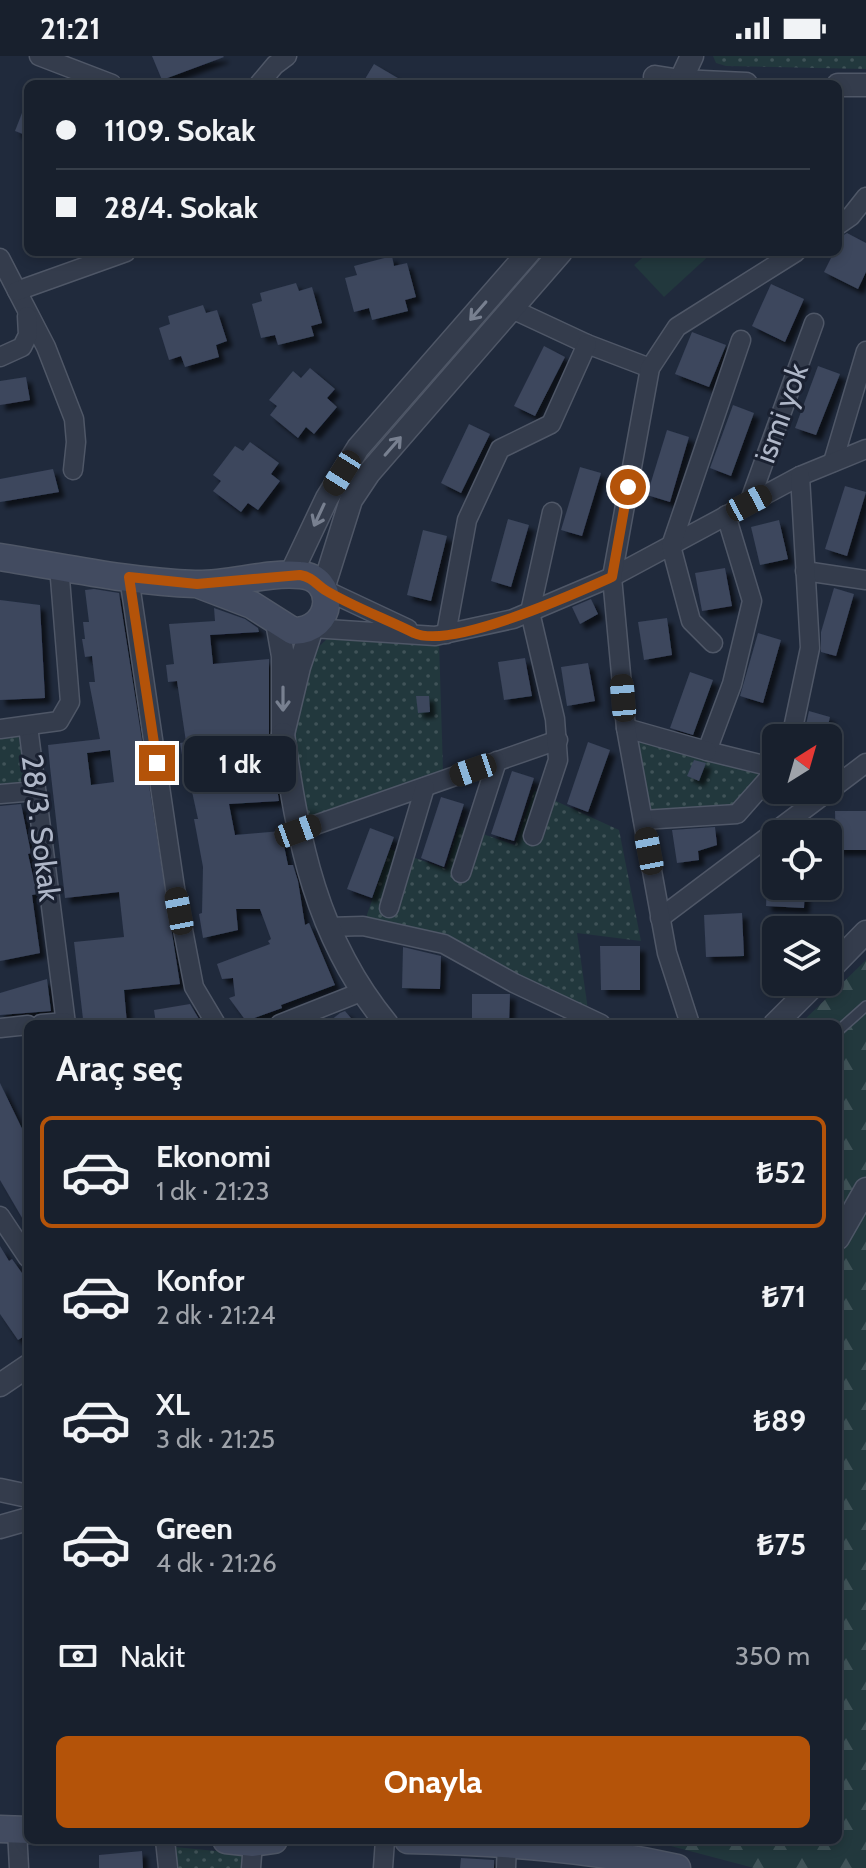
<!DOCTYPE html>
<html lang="tr">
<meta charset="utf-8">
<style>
body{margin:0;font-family:Cabin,sans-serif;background:#212835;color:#f1f3f6;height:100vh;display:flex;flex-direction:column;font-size:30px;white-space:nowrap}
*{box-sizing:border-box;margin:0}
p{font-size:26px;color:#9fa3aa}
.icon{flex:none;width:44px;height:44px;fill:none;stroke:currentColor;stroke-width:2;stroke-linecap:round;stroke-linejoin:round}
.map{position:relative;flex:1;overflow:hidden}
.side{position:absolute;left:24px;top:964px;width:818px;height:824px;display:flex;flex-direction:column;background:#18202d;border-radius:12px;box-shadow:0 4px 12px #0003,0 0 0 2px #363e49}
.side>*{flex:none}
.hud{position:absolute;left:24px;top:24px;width:818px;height:176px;border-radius:12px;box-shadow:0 4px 12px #0003,0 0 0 2px #363e49;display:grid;align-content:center;height:176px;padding:0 32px;background:#18202d}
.needle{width:52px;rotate:37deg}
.buttons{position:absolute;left:762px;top:668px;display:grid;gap:16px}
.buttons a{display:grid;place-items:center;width:80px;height:80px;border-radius:12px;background:#18202d;box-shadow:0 4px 12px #0003,0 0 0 2px #363e49;font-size:40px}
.end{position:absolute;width:36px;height:36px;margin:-18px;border:10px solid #b45309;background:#fff;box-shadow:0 0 0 4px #fff}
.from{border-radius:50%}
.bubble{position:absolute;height:56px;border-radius:12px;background:#18202d;box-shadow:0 4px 12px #0003,0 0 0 2px #363e49;font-size:26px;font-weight:700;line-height:56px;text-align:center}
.car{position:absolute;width:24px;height:48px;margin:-24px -12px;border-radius:10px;box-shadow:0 0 6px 2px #0007;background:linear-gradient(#222 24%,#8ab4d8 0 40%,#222 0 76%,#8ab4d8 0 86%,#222 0)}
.hud b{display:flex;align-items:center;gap:28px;height:76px;font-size:30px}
.hud b+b{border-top:2px solid #363e49}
.hud i{width:20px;height:20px;background:#f1f3f6}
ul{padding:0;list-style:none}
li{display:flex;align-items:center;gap:24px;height:112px;margin:0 16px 12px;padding:0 16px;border:4px solid transparent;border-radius:12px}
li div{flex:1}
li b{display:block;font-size:30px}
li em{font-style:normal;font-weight:700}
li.selected{border-color:#b45309}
li>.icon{width:72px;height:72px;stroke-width:1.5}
h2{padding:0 32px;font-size:36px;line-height:96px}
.pay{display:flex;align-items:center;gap:20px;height:88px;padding:0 32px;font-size:30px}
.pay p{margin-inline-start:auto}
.cta{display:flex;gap:16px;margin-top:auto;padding:16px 32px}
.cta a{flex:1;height:92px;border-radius:12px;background:#b45309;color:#fff;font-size:32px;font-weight:700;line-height:92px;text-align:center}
.status{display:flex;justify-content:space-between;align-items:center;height:56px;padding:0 40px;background:#18202d;direction:ltr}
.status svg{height:22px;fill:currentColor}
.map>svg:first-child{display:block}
.green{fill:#22383d}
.forest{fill:url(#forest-firs)}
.park{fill:url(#park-dots)}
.building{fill:#3c465d;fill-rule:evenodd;filter:url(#shadow)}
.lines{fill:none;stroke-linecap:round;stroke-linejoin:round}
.service-casing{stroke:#4f5767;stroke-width:12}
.minor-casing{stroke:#4f5767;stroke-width:21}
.tertiary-casing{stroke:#4f5767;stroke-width:25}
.secondary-casing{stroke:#4f5767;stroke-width:29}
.service{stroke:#343c4c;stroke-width:9}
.minor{stroke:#343c4c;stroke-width:18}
.tertiary{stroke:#343c4c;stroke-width:22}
.secondary{stroke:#424b60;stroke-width:26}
.oneway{stroke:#788090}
.route{stroke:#b45309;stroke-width:10}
.labels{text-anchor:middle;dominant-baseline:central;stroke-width:6;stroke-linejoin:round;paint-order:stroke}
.street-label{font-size:30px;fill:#afb7c8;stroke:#1a2131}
</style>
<div class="status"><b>21:21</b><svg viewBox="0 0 49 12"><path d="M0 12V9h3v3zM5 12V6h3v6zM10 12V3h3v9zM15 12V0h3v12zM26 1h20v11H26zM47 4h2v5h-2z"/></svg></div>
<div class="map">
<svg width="866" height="1812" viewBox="0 0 866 1812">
<defs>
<pattern id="forest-firs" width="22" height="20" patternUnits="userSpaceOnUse" patternTransform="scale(2)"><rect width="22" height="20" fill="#22383d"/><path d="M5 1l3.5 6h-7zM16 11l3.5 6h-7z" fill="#405358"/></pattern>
<pattern id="park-dots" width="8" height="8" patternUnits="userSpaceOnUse" patternTransform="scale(2)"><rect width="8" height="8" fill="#22383d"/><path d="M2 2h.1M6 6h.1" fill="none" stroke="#405358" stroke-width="1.8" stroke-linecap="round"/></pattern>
<filter id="shadow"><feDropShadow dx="5.5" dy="5.5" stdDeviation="2" flood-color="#0009"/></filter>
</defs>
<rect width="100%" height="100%" fill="#202a3c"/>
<polygon class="green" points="649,196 713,196 664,241 634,209"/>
<polygon class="forest" points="866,904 866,1812 754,1812 648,1784 838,1784 838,968 800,968"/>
<g class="park">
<polygon points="713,0 866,0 866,13 726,10 716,7"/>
<polygon points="332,578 439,585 443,715 311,761 296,744 288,679 305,604"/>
<polygon points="28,670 36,735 0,738 0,673"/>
<polygon points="626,672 776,712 737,758 643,764"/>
<polygon points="534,735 619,774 641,885 577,877 589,961 444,888 363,870 390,793 446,813 459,770 515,789"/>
<polygon points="175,1791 247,1798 246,1812 176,1812"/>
</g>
<g class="building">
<polygon points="152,0 223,0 224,1 162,24"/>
<polygon points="374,8 408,28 362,28"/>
<polygon points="27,44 28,44 28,80 15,75"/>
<polygon points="847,177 866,187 866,216 858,233 824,216 834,196 838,196 842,180"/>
<polygon points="392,200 394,210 407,207 416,241 405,244 408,255 372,264 369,252 354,256 345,222 357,219 354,210"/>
<polygon points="296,227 299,235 312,231 322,267 311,270 314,280 278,289 275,279 261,282 252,248 262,245 260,237"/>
<polygon points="771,228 804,243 785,286 752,270"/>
<polygon points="203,249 206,257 217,254 227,285 216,289 219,301 185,311 181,300 169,304 159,272 170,268 168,260"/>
<polygon points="692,276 726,289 709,331 675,318"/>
<polygon points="544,290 565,301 535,360 514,350"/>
<polygon points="818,310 840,318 816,379 795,372"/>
<polygon points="310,312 335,333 327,342 337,351 314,378 306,371 298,382 270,359 277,350 269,344 293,315 301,322"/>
<polygon points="26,321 30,344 0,349 0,325"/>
<polygon points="733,349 754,357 731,420 710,412"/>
<polygon points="469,368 490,378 461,437 441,427"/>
<polygon points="667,374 689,381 670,446 647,439"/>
<polygon points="250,386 279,407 271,418 280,425 258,454 248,447 241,456 213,435 221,425 213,419 235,390 243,395"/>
<polygon points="580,411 601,417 582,480 561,474"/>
<polygon points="53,413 59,436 0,446 0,423"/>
<polygon points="845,430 866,436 847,500 825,493"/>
<polygon points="508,463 529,469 511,531 491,525"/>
<polygon points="779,464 788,503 760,509 751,471"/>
<polygon points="423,474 447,480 431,545 407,539"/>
<polygon points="725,512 732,550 702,555 695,517"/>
<polygon points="834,532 854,538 836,600 821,596 821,576"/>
<path d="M94 533 119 537 180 928 124 934 127 968H87L86 963H83L74 886 124 881 119 836 65 842 50 711 48 689 100 683 89 626H95L92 600 85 601 82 583H85L83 566H89L85 534ZM110 694 114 726 91 729 87 697Z"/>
<polygon points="591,543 598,558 580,568 572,551"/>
<polygon points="0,544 40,549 45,642 0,644"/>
<polygon points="214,552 245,563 258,572 259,576 210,579 213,608 269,603 269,678 279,745 229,748 235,779 281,775 288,809 293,809 298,825 305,869 309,867 335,929 281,949 282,952 246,965 229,942 235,940 233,922 222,923 217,908 270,888 268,885 271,883 260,853 236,853 238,874 203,882 199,858 202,857 203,811 194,763 198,763 189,722 186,723 180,687 186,686 177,625 168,626 166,609 174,608 169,568 215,565"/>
<polygon points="667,562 672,599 644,604 638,566"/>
<polygon points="758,577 781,584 763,647 740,640"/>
<polygon points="525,602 532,640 504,644 498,606"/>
<polygon points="588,607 595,645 567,650 561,611"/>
<polygon points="690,616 713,624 693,679 670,672"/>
<polygon points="416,640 429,640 430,656 418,657"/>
<polygon points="809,655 830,661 825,682 803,682"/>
<polygon points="588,686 610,694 588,756 567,748"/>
<polygon points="694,704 706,707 699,725 687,720"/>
<polygon points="512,715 534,722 514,785 491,778"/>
<polygon points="441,741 464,748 444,811 421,802"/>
<polygon points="21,748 31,797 28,798 37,838 32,839 40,897 0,905 0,750"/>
<polygon points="835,755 866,755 866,794 836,794"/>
<polygon points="715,771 717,789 698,795 699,804 677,807 672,774"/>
<polygon points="370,772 394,781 372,842 347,833"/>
<polygon points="767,830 805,830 804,852 766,850"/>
<polygon points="742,857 744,900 706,901 704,859"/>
<polygon points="600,890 640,890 640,934 601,934"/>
<polygon points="403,891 441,900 440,933 402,932"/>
<polygon points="47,923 51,955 0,959 0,937"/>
<polygon points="472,938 510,938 509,968 472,968"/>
<polygon points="190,948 202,968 156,968 154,954"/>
<polygon points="345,955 356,968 326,968 340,957"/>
<polygon points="0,1027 28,1085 28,1172 0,1124"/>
<polygon points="0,1190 9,1205 12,1203 22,1217 28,1214 28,1278 18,1284 0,1258"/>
<polygon points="142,1795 143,1812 99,1812 99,1799"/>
<polygon points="461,1802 494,1804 494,1812 460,1812"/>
</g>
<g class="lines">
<defs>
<polyline id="service" points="838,975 866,950"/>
<g id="minor">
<polyline points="39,0 112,28"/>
<polyline points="259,28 275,9 287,0"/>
<polyline points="838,169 851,160 866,141"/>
<polyline points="0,202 46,291 74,363 76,386 73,414"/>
<polyline points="17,235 126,196"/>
<polyline points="512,253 587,288 650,312"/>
<polyline points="0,301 22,291 28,279 27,260"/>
<polyline points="833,406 866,295"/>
<polyline points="749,447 814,267"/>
<polyline points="726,459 752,545 732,628 707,695 776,712"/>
<polyline points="805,515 866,524"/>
<polyline points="129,521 175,832 188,900 194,931 216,968"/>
<polyline points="323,533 408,573"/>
<polyline points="312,572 435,580 513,563 612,521 800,420 866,393"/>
<polyline points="446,578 467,464 500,393 551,368 587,288"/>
<polyline points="713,587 691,565 671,490 741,284"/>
<polyline points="28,670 66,968"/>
<polyline points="626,672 707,695"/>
<polyline points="0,673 59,665 70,646 59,510"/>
<polyline points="791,682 810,592 800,420"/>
<polyline points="0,738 36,735"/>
<polyline points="643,764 737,758 776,714"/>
<polyline points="298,775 558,684"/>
<polyline points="533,780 558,704 555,663 530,556 552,456"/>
<polyline points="461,817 497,705"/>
<polyline points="389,852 425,731"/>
<polyline points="660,862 866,707"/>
<polyline points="328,871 363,870 444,888 514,927 601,968"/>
<polyline points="41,968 65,966"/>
<polyline points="280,968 361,936"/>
<polyline points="690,968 667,897 626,672 612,521 650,312 677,271 796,196"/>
<polyline points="0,972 28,969"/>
<polyline points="0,1160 28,1202"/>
<polyline points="17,1774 19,1812"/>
<polyline points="165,1784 168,1812"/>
<polyline points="251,1812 253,1787"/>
<polyline points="383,1812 385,1784"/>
<polyline points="506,1812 507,1787"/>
</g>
<g id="tertiary">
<polyline points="655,21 680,25 746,28"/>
<polyline points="679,28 692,0"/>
<polyline points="838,29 866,29"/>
<polyline points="290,520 327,442 358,392 529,196"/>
<polyline points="323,533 351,444 369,417 561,196"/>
<polyline points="277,566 283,600 283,678 299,611 312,572"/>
<path d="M283 678C298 785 316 882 387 968"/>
<polyline points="828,915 866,876"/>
<polyline points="775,968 817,926"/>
<polyline points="838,1182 866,1133"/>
<polyline points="0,1329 28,1310"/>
<polyline points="0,1434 28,1440"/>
<polyline points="0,1471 28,1463"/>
</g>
<g id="secondary">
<path d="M0 501C64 511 130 526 195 528 230 529 265 516 300 519 337 521 335 575 293 575L252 549 197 528"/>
<polyline points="0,1773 28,1774"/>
<polyline points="226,1784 253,1787 274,1784"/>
<path d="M408 1784C499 1786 589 1792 677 1812"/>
</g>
</defs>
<use href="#service" class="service-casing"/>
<use href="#minor" class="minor-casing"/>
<use href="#tertiary" class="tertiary-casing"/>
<use href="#secondary" class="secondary-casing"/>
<use href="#service" class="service"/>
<use href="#minor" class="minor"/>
<use href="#tertiary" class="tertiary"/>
<use href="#secondary" class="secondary"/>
</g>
<defs><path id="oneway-shaft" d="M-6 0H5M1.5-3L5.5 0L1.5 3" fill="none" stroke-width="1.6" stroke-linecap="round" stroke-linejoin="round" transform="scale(2)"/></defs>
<g class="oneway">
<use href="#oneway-shaft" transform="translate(478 255) rotate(131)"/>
<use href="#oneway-shaft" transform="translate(393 390) rotate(-49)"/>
<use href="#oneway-shaft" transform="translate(319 459) rotate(115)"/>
<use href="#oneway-shaft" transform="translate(283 643) rotate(90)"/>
</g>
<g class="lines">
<path class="route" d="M157 707 129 521 197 528 300 519C312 521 316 528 325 534 351 550 386 563 414 577 451 594 574 538 612 521L628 431"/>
</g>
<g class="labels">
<g class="street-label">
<text transform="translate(781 357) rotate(-70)">ismi yok</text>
<text transform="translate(41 772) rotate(83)">28/3. Sokak</text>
</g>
</g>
</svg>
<div class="buttons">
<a><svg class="needle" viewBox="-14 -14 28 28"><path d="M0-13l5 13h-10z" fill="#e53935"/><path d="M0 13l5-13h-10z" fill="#9fa3aa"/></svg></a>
<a><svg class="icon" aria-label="locate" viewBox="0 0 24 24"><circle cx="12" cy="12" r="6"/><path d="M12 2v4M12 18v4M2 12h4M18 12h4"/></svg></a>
<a><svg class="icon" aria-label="layers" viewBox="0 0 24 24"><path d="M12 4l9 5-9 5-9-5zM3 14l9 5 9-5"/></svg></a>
</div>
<i class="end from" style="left:628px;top:431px"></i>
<i class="end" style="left:157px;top:707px"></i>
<div class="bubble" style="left:184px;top:680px;width:112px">1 dk</div>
<i class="car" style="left:342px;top:417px;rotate:212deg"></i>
<i class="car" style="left:749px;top:447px;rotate:62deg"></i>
<i class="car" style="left:623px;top:642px;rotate:355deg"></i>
<i class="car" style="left:473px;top:714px;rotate:251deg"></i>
<i class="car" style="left:298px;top:775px;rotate:70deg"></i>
<i class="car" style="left:649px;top:795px;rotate:349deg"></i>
<i class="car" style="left:179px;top:855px;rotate:349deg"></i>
<div class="hud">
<b><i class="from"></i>1109. Sokak</b>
<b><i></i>28/4. Sokak</b>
</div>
<section class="side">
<h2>Araç seç</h2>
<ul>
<li class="selected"><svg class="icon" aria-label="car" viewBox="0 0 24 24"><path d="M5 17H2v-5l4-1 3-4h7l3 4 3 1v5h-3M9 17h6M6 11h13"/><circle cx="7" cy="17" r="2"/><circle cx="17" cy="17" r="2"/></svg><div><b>Ekonomi</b><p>1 dk · 21:23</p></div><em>₺52</em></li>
<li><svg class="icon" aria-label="car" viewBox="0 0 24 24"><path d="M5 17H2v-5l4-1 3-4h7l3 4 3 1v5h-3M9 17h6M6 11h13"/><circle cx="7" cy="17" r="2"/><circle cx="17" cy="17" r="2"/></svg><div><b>Konfor</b><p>2 dk · 21:24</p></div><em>₺71</em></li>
<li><svg class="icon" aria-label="car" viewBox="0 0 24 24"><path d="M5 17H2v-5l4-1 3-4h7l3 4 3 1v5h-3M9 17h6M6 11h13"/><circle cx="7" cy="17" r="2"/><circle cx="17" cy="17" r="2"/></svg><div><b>XL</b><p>3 dk · 21:25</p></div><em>₺89</em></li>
<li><svg class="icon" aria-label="car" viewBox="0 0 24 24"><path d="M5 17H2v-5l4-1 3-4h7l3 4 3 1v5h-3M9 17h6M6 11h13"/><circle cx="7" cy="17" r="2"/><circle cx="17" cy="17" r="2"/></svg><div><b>Green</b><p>4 dk · 21:26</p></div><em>₺75</em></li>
</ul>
<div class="pay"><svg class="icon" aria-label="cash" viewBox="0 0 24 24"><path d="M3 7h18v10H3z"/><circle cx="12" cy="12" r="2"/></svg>Nakit<p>350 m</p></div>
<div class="cta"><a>Onayla</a></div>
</section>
</div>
